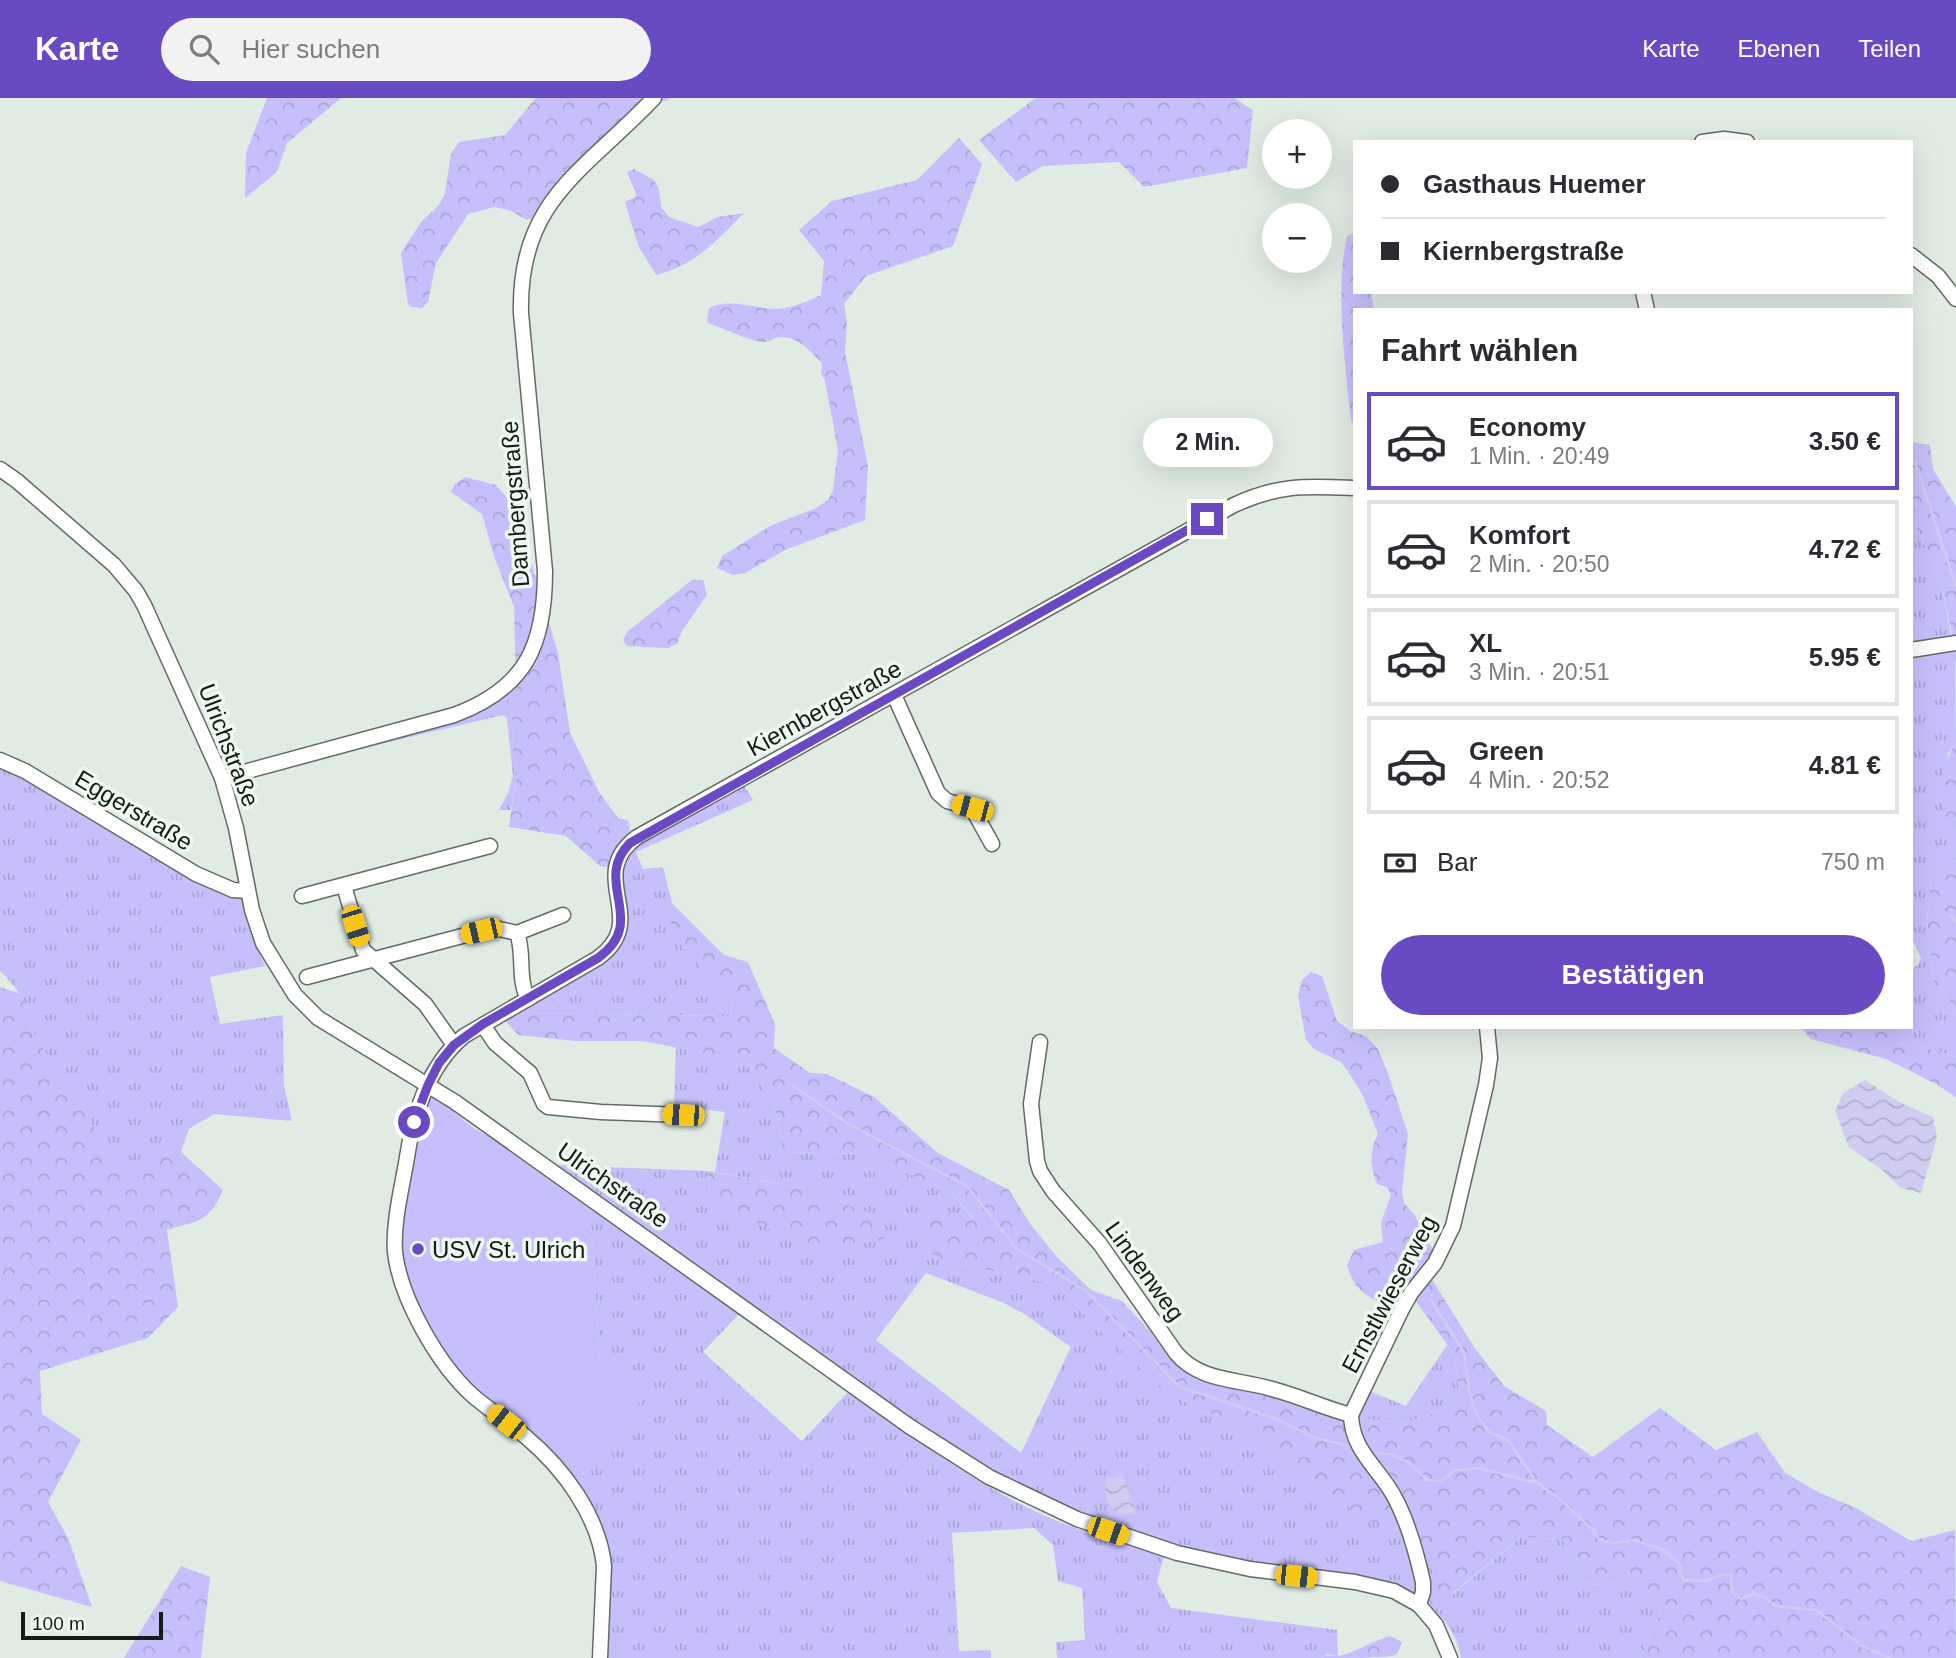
<!DOCTYPE html>
<html lang="de">
<meta charset="utf-8">
<style>
body{margin:0;font-family:Arial,sans-serif;background:#f2f2f3;color:#2b2b33;height:100vh;display:flex;flex-direction:column;font-size:26px;white-space:nowrap}
*{box-sizing:border-box;margin:0}
p{font-size:23px;color:#7c7c81}
.icon{flex:none;width:38px;height:38px;fill:none;stroke:currentColor;stroke-width:2;stroke-linecap:round;stroke-linejoin:round}
.map{position:relative;flex:1;overflow:hidden}
.panel{position:absolute;left:1353px;top:210px;width:560px;height:721px;display:flex;flex-direction:column;background:#fff;border-radius:0px;box-shadow:0 7px 28px #0002}
.panel>*{flex:none}
.hud{position:absolute;left:1353px;top:42px;width:560px;height:154px;border-radius:0px;box-shadow:0 7px 28px #0002;display:grid;align-content:center;height:154px;padding:0 28px;background:#fff}
.buttons{position:absolute;left:1262px;top:21px;display:grid;gap:14px}
.buttons a{display:grid;place-items:center;width:70px;height:70px;border-radius:50%;background:#fff;box-shadow:0 7px 28px #0002;font-size:35px}
.scale{position:absolute;left:21px;bottom:18px;width:142px;box-sizing:border-box;padding-left:7px;border:4px solid #171b18;border-top:0;font-size:19px;line-height:24px;white-space:nowrap;color:#171b18;-webkit-text-stroke:5px #edf9f1;paint-order:stroke}
.end{position:absolute;width:32px;height:32px;margin:-16px;border:9px solid #694ac3;background:#fff;box-shadow:0 0 0 4px #fff}
.from{border-radius:50%}
.bubble{position:absolute;height:49px;border-radius:24px;background:#fff;box-shadow:0 7px 28px #0002;font-size:23px;font-weight:600;line-height:49px;text-align:center}
.car{position:absolute;width:21px;height:42px;margin:-21px -10px;border-radius:9px;box-shadow:0 0 5px 2px #0007;background:linear-gradient(#f5c518 24%,#345 0 40%,#f5c518 0 76%,#345 0 86%,#f5c518 0)}
.hud b{display:flex;align-items:center;gap:24px;height:66px;font-size:26px}
.hud b+b{border-top:2px solid #e1e1e2}
.hud i{width:18px;height:18px;background:#2b2b33}
ul{padding:0;list-style:none}
li{display:flex;align-items:center;gap:21px;height:98px;margin:0 14px 10px;padding:0 14px;border:4px solid #e1e1e2;border-radius:0px}
li div{flex:1}
li b{display:block;font-size:26px}
li em{font-style:normal;font-weight:600}
li.on{border-color:#694ac3}
li>.icon{width:63px;height:63px;stroke-width:1.5}
h2{padding:0 28px;font-size:32px;line-height:84px}
.pay{display:flex;align-items:center;gap:18px;height:77px;padding:0 28px;font-size:26px}
.pay p{margin-inline-start:auto}
.cta{display:flex;gap:14px;margin-top:auto;padding:14px 28px}
.cta a{flex:1;height:80px;border-radius:42px;background:#694ac3;color:#fff;font-size:28px;font-weight:600;line-height:80px;text-align:center}
header{display:flex;align-items:center;gap:42px;box-sizing:border-box;height:98px;padding:0 35px;background:#694ac3;color:#fff}
header strong{font-size:33px}
nav{display:flex;gap:38px;margin-inline-start:auto;font-size:24px}
.search{width:490px;height:63px;background:#f2f2f3;display:flex;align-items:center;gap:18px;box-sizing:border-box;padding:0 24px;border-radius:38px;color:#7c7c81;font-size:26px}
.map>svg:first-child{display:block}
.grass{fill:url(#grass-tufts);fill-rule:evenodd}
.forest{fill:url(#forest-crowns)}
.park{fill:#c7bffb}
.water{fill:url(#water-waves)}
.lines{fill:none;stroke-linecap:round;stroke-linejoin:round}
.stream{stroke:#d0ccf1;stroke-width:2.5}
.minor-casing{stroke:#626c65;stroke-width:17}
.minor{stroke:#fff;stroke-width:14}
.route{stroke:#694ac3;stroke-width:9}
.poi-dot{fill:#694ac3;stroke:#edf9f1;stroke-width:2.5}
.labels{text-anchor:middle;dominant-baseline:central;stroke-width:7;stroke-linejoin:round;paint-order:stroke}
.street-label{font-size:24px;fill:#171b18;stroke:#edf9f1}
.poi-label{font-size:24px;fill:#171b18;stroke:#edf9f1;text-anchor:start}
</style>
<header>
<strong>Karte</strong>
<div class="search"><svg class="icon" aria-label="search" viewBox="0 0 24 24"><circle cx="10" cy="10" r="6"/><path d="M15 15l6 6"/></svg>Hier suchen</div>
<nav><a>Karte</a><a>Ebenen</a><a>Teilen</a></nav>
</header>
<div class="map">
<svg width="1956" height="1560" viewBox="0 0 1956 1560">
<defs>
<pattern id="grass-tufts" width="24" height="20" patternUnits="userSpaceOnUse" patternTransform="scale(1.75)"><rect width="24" height="20" fill="#c7bffb"/><path d="M3 7l-1-3M5 7V3M7 7l1-3M15 17l-1-3M17 17v-4M19 17l1-3" fill="none" stroke="#aaa4d6"/></pattern>
<pattern id="forest-crowns" width="20" height="18" patternUnits="userSpaceOnUse" patternTransform="scale(1.75)"><rect width="20" height="18" fill="#c7bffb"/><path d="M2 6a3 3 0 1 1 6 0M12 15a3 3 0 1 1 6 0" fill="none" stroke="#aaa4d6"/></pattern>
<pattern id="water-waves" width="16" height="10" patternUnits="userSpaceOnUse" patternTransform="scale(1.75)"><rect width="16" height="10" fill="#d0ccf1"/><path d="M0 5q4-4 8 0t8 0" fill="none" stroke="#b2afce"/></pattern>
</defs>
<rect width="100%" height="100%" fill="#e0ebe4"/>
<g class="grass">
<polygon points="1911,400 1915,405 1917,430 1941,484 1952,542 1911,549"/>
<polygon points="1955,551 1956,645 1948,655 1944,716 1956,733 1956,762 1931,778 1927,824 1933,877 1956,914 1956,959 1921,948 1892,929 1911,929 1911,871 1919,866 1921,860 1911,838 1911,555"/>
<polygon points="508,593 508,607 513,624 512,649 517,675 511,712 499,712 508,695 513,678 507,621 503,617 288,668"/>
<path d="M0 666 241 799 247 824 265 868 210 879 220 926 283 917 284 987 292 1023 214 1016 189 1031 181 1054 163 1057 130 1086 30 930C27 904 19 891 0 873Z"/>
<polygon points="743,685 753,702 636,754 643,771 663,769 672,805 671,835 733,905 730,918 525,915 504,921 611,855 619,777 633,748"/>
<path d="M676 949 746 963 774 1005 783 1054 863 1056 950 1093 974 1122 934 1161 1059 1187 1092 1226 1198 1313 1219 1318 1261 1339 1326 1393 1365 1420 1402 1430 1427 1479 1416 1497 1383 1486 1287 1473 1178 1450 1051 1406 942 1345 555 1067 708 1073 710 1095 878 1119 808 1091 715 1074 725 1014 674 1008ZM926 1175 1004 1205 1024 1216 1071 1249 1021 1355 876 1242Z"/>
<path d="M590 1109 741 1214 703 1254 802 1343 850 1292C914 1341 982 1392 1057 1423 1092 1437 1129 1447 1164 1458L1157 1484 1171 1510 1337 1532 1338 1558 1327 1556 1321 1560H1057L1056 1544 1085 1542 1082 1490 1058 1483 1053 1447 1034 1430 952 1435 959 1553 991 1552V1560H605L609 1484 575 1388 644 1297 600 1264Z"/>
<polygon points="1447,1247 1454,1256 1460,1297 1446,1311 1405,1325 1354,1320 1367,1292 1406,1308"/>
<path d="M1521 1439 1562 1441 1583 1484C1605 1490 1614 1485 1633 1474L1662 1511 1640 1560H1461C1457 1538 1447 1524 1431 1508L1441 1511 1454 1495Z"/>
</g>
<g class="forest">
<polygon points="267,0 341,0 287,45 277,74 245,100 246,55"/>
<polygon points="536,0 671,0 653,7 538,119 527,122 511,113 494,109 468,116 436,165 428,204 422,210 411,209 408,206 401,155 421,124 439,107 445,95 451,56 459,44 505,37"/>
<polygon points="1036,0 1234,0 1253,12 1247,70 1144,89 1119,64 1043,68 1016,84 979,42"/>
<path d="M959 40 982 66 953 148 866 178 844 206 847 224 845 254 868 368 865 422 785 452 745 475 733 477 717 470 722 458 770 428 816 410 828 402 833 392 838 352 825 283 821 275 822 265C811 254 798 238 780 239 775 239 770 243 765 244 751 244 725 231 711 226L707 224 709 210C730 200 751 210 774 211 789 211 807 204 821 197L824 163 799 132 832 103 917 82Z"/>
<path d="M634 71 654 82 659 91 661 109 669 119 698 129 718 119 744 115C716 143 696 167 656 177L638 147 625 104 637 98 627 74Z"/>
<path d="M1354 135V194H1371L1374 212H1354V327L1351 322C1345 267 1335 192 1347 138Z"/>
<polygon points="1911,344 1930,347 1933,371 1956,409 1956,577 1955,551 1941,484 1917,430 1915,405 1911,400"/>
<path d="M465 379 496 387 515 409 558 555 570 635 599 694 618 720 628 722C636 741 614 753 608 769L600 768 566 738 509 729 517 675 512 649 513 625 508 607V593L516 583 514 509 494 458 482 416 451 394 455 386Z"/>
<polygon points="692,482 703,482 707,497 682,533 677,546 668,550 627,548 623,542 627,534"/>
<path d="M1956 645V733C1952 727 1945 721 1944 714 1939 692 1943 662 1956 645Z"/>
<polygon points="1956,762 1956,914 1933,877 1927,824 1931,778"/>
<path d="M672 805 724 857 748 864 775 926 774 950 810 975 827 976 874 999 938 1055 1009 1092 1031 1127 1057 1159 1091 1192 1122 1203 1172 1257 1354 1320 1405 1325 1446 1311 1460 1297 1454 1256 1415 1202 1425 1182 1433 1183 1474 1249 1504 1288 1546 1313 1547 1327 1593 1359 1660 1310 1716 1352 1757 1334 1785 1375 1820 1395 1856 1410 1911 1443 1955 1432 1956 1560H1640L1662 1511 1633 1474C1614 1485 1605 1490 1583 1484L1562 1441 1521 1439 1454 1494 1450 1505 1441 1511 1431 1508 1402 1431 1385 1430 1365 1421 1326 1393 1261 1339 1219 1318 1198 1313 1160 1288 1092 1226 1059 1187 934 1161 923 1127 942 1117 974 1121 950 1093 863 1056 783 1054 774 1005 746 963 643 943H576L518 937 504 921 525 915 730 918 733 905 670 835Z"/>
<path d="M1311 874 1322 878 1337 923 1350 933 1366 938 1378 951 1389 978 1408 1036 1402 1094 1404 1105 1414 1116 1434 1154 1399 1212C1373 1201 1355 1197 1347 1167L1354 1152 1383 1144 1381 1125 1391 1097 1387 1089 1377 1086C1370 1069 1369 1052 1378 1036L1363 998 1351 978 1341 964 1314 951 1306 942 1298 898 1302 882Z"/>
<path d="M0 889 21 896 28 911 30 930 130 1085C146 1058 149 1059 181 1054L223 1092C209 1125 197 1123 167 1132L178 1209 148 1240 40 1273 42 1316 81 1342 48 1404 68 1440 92 1509 0 1483Z"/>
<polygon points="1801,929 1892,929 1921,948 1956,959 1956,999 1936,986 1886,961 1811,941"/>
<polygon points="708,1073 808,1091 878,1119 885,1127 884,1142 816,1153 718,1107 710,1095"/>
<polygon points="181,1468 210,1479 201,1560 124,1560"/>
<path d="M1390 1538 1402 1544C1400 1549 1399 1556 1393 1558 1377 1560 1340 1560 1321 1560 1328 1556 1330 1558 1337 1558 1350 1557 1375 1542 1390 1538Z"/>
</g>
<path class="park" d="M434 999C447 1002 451 1012 461 1020 473 1031 486 1038 502 1043L590 1109 600 1263 645 1297 575 1388C508 1326 423 1260 401 1166 400 1158 401 1148 401 1139 403 1093 412 1048 426 1004Z"/>
<g class="water">
<polygon points="1865,982 1899,1004 1933,1019 1937,1039 1921,1095 1901,1090 1881,1071 1849,1049 1835,1013 1843,995"/>
<path d="M1123 1377 1136 1416C1130 1416 1124 1417 1119 1415 1106 1410 1102 1391 1108 1381Z"/>
</g>
<g class="lines">
<g class="stream">
<polyline points="1915,364 1956,488"/>
<polyline points="1950,816 1956,824"/>
<polyline points="793,988 850,1027 967,1088 1017,1151 1086,1193 1180,1289 1274,1320 1315,1340 1355,1349"/>
<polyline points="1430,1201 1464,1254 1469,1293 1476,1316 1489,1334 1508,1342 1537,1385 1559,1400 1593,1432 1599,1442 1615,1445 1634,1442 1664,1452 1680,1467 1683,1482 1706,1483 1720,1477 1731,1477 1732,1494 1741,1501 1753,1496 1764,1499 1775,1508 1816,1512 1862,1548 1890,1560"/>
<polyline points="1376,1355 1390,1356 1409,1365 1427,1382 1440,1383 1456,1372 1480,1370 1537,1385"/>
</g>
<defs>
<g id="minor">
<polyline points="1702,44 1724,41 1747,44"/>
<polyline points="1911,157 1938,178 1956,201"/>
<polyline points="1643,194 1647,212"/>
<polyline points="0,371 17,383 114,467 136,493 144,507 222,680 236,730 252,812 263,845 295,897 318,920 455,1004 909,1328 989,1379 1077,1421 1177,1455 1250,1471 1355,1484 1394,1493 1419,1507 1436,1527 1450,1560"/>
<polyline points="1911,552 1956,545"/>
<polyline points="894,597 938,695 947,703 972,710 992,746"/>
<polyline points="0,662 25,673 196,776 233,792 248,793"/>
<path d="M222 680 454 617C526 590 545 548 545 473L521 215C518 102 585 73 654 0"/>
<polyline points="344,788 363,852 425,906 454,947"/>
<polyline points="302,798 490,748"/>
<polyline points="517,835 563,817"/>
<path d="M307 879 481 833 495 830 517 835C525 856 517 880 528 901"/>
<polyline points="483,927 495,945 530,975 544,1006 548,1009 601,1014 683,1017"/>
<path d="M1040 944 1031 1006 1037 1063 1040 1073 1053 1093 1100 1146 1176 1255C1200 1284 1239 1281 1272 1291 1299 1298 1324 1310 1351 1317"/>
<path d="M1419 1507 1423 1494V1484C1417 1457 1409 1427 1396 1402 1381 1371 1352 1355 1351 1317L1402 1211 1411 1195 1435 1165 1453 1128 1486 987 1490 960 1487 929"/>
<path d="M600 1560 604 1468C599 1418 563 1370 526 1339 509 1324 489 1312 472 1297 438 1266 400 1200 395 1154 393 1125 401 1094 406 1065 413 1018 427 969 464 938L598 860C652 821 584 779 637 739L1234 407C1280 386 1306 388 1354 390"/>
</g>
</defs>
<use href="#minor" class="minor-casing"/>
<use href="#minor" class="minor"/>
</g>
<g class="lines">
<path class="route" d="M414 1024 428 987 439 965 454 947 483 926 598 860C650 823 591 784 630 745L1207 421"/>
</g>
<circle class="poi-dot" cx="418" cy="1151" r="7"/>
<g class="labels">
<g class="street-label">
<text transform="translate(515 406) rotate(-94)">Dambergstraße</text>
<text transform="translate(824 610) rotate(-29)">Kiernbergstraße</text>
<text transform="translate(229 647) rotate(69)">Ulrichstraße</text>
<text transform="translate(134 712) rotate(31)">Eggerstraße</text>
<text transform="translate(613 1087) rotate(35)">Ulrichstraße</text>
<text transform="translate(1145 1173) rotate(54)">Lindenweg</text>
<text transform="translate(1389 1196) rotate(-62)">Ernstlwieserweg</text>
</g>
<g class="poi-label">
<text x="432" y="1151">USV St. Ulrich</text>
</g>
</g>
</svg>
<div class="buttons">
<a>+</a>
<a>−</a>
</div>
<div class="scale">100 m</div>
<i class="end from" style="left:414px;top:1024px"></i>
<i class="end" style="left:1207px;top:421px"></i>
<div class="bubble" style="left:1143px;top:320px;width:130px">2 Min.</div>
<i class="car" style="left:972px;top:710px;rotate:285deg"></i>
<i class="car" style="left:355px;top:828px;rotate:162deg"></i>
<i class="car" style="left:481px;top:833px;rotate:257deg"></i>
<i class="car" style="left:683px;top:1017px;rotate:272deg"></i>
<i class="car" style="left:506px;top:1324px;rotate:308deg"></i>
<i class="car" style="left:1108px;top:1433px;rotate:109deg"></i>
<i class="car" style="left:1296px;top:1478px;rotate:96deg"></i>
<div class="hud">
<b><i class="from"></i>Gasthaus Huemer</b>
<b><i></i>Kiernbergstraße</b>
</div>
<section class="panel">
<h2>Fahrt wählen</h2>
<ul>
<li class="on"><svg class="icon" aria-label="car" viewBox="0 0 24 24"><path d="M5 17H2v-5l4-1 3-4h7l3 4 3 1v5h-3M9 17h6M6 11h13"/><circle cx="7" cy="17" r="2"/><circle cx="17" cy="17" r="2"/></svg><div><b>Economy</b><p>1 Min. · 20:49</p></div><em>3.50 €</em></li>
<li><svg class="icon" aria-label="car" viewBox="0 0 24 24"><path d="M5 17H2v-5l4-1 3-4h7l3 4 3 1v5h-3M9 17h6M6 11h13"/><circle cx="7" cy="17" r="2"/><circle cx="17" cy="17" r="2"/></svg><div><b>Komfort</b><p>2 Min. · 20:50</p></div><em>4.72 €</em></li>
<li><svg class="icon" aria-label="car" viewBox="0 0 24 24"><path d="M5 17H2v-5l4-1 3-4h7l3 4 3 1v5h-3M9 17h6M6 11h13"/><circle cx="7" cy="17" r="2"/><circle cx="17" cy="17" r="2"/></svg><div><b>XL</b><p>3 Min. · 20:51</p></div><em>5.95 €</em></li>
<li><svg class="icon" aria-label="car" viewBox="0 0 24 24"><path d="M5 17H2v-5l4-1 3-4h7l3 4 3 1v5h-3M9 17h6M6 11h13"/><circle cx="7" cy="17" r="2"/><circle cx="17" cy="17" r="2"/></svg><div><b>Green</b><p>4 Min. · 20:52</p></div><em>4.81 €</em></li>
</ul>
<div class="pay"><svg class="icon" aria-label="cash" viewBox="0 0 24 24"><path d="M3 7h18v10H3z"/><circle cx="12" cy="12" r="2"/></svg>Bar<p>750 m</p></div>
<div class="cta"><a>Bestätigen</a></div>
</section>
</div>
